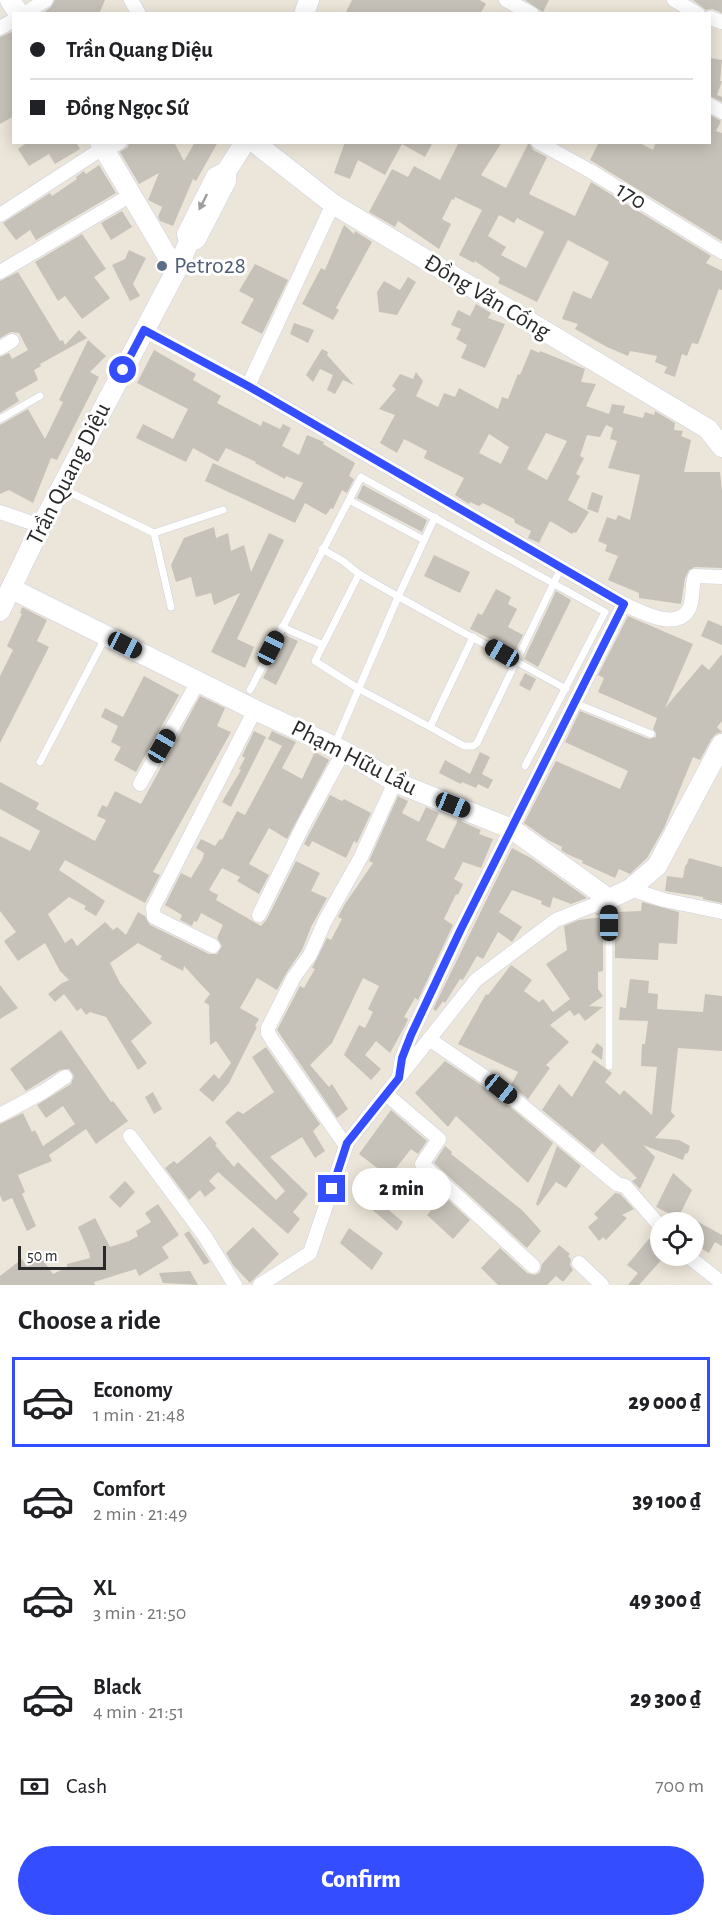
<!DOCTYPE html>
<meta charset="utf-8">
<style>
body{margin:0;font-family:"Alegreya Sans",sans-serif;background:#f6f6f6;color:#202124;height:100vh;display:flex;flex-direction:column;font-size:22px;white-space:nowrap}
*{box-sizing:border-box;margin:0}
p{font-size:20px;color:#757577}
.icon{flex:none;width:33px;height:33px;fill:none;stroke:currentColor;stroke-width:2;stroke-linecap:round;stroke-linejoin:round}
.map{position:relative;height:1285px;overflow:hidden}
.sheet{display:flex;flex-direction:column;background:#fff;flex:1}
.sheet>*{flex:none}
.top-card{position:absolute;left:12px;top:12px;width:699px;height:132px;border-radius:0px;box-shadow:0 3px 15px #0003;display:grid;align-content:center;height:132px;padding:0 18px;background:#fff}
.buttons{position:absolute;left:650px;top:1212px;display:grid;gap:12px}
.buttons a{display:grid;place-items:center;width:54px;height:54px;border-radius:50%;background:#fff;box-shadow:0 3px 15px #0003;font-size:30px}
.scale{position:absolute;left:18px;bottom:15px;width:88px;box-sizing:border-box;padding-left:6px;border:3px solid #292929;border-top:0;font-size:16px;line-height:21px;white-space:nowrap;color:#292929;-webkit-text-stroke:4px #fff;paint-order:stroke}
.end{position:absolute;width:27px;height:27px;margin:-14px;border:8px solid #334dff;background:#fff;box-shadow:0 0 0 3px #fff}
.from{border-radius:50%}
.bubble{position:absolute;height:42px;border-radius:21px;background:#fff;box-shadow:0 3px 15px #0003;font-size:20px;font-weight:800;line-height:42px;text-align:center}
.car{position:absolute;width:18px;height:36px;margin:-18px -9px;border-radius:8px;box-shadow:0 0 4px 2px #0007;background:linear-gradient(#222 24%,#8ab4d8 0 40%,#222 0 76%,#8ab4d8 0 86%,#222 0)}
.top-card b{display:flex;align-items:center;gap:21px;height:57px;font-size:22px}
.top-card b+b{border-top:2px solid #e0e0e0}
.top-card i{width:15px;height:15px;background:#202124}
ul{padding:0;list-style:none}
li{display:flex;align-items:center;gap:18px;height:90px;margin:0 12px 9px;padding:0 6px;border:3px solid transparent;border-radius:0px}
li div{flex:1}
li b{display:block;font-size:22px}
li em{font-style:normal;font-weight:800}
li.selected{border-color:#334dff}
li>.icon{width:54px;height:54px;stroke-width:1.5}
h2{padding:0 18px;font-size:27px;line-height:72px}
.pay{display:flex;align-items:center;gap:15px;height:66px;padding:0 18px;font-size:22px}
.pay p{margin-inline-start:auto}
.button{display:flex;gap:12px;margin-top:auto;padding:12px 18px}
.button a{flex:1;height:69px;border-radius:36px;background:#334dff;color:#fff;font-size:24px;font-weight:800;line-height:69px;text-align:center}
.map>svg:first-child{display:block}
.building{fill:#c7c2b9;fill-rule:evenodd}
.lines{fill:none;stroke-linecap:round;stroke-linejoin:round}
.lane-casing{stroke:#ced1e3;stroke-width:8}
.street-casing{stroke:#ced1e3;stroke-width:15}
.secondary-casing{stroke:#ced1e3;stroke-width:21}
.lane{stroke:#fff;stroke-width:7}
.street{stroke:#fff;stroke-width:14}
.secondary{stroke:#fff;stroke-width:20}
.oneway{fill:#9f9f9f}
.route{stroke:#334dff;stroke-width:8}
.service-dot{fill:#5c6f8a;stroke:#fff;stroke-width:2}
.labels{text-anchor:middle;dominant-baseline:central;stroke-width:6;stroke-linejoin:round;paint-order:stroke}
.street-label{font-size:24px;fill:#292929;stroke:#fff}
.service-label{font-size:24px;fill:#4e5e75;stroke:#fff;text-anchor:start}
</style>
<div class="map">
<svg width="722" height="1285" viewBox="0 0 722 1285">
<rect width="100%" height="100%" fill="#ece5d9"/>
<g class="building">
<polygon points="55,0 105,0 99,14 42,14 51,7"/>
<polygon points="352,0 480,0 486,4 480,14 345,14"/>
<polygon points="525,0 549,0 543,12"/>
<polygon points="693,0 722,0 722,13 712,9 706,10"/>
<polygon points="14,31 14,116 0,124 0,37"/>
<polygon points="710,58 722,60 720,81 722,81 717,95 722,97 722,102 710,96"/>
<polygon points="710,115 721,121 716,131 722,133 722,241 590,160 599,142 638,142 653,150 656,142 710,142"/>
<polygon points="28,142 76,142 80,149 55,164 49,154 29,166 18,149"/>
<polygon points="129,142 174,142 184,161 195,142 218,142 196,181 193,179 173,226 160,221 158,217 162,207 148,200 159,173 139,184 120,152 128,147"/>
<polygon points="345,142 433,142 425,157 402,144 385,175 358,160 350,179 334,173"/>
<path d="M459 142H502L481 175 506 188 529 142 533 150 547 157 529 194 575 216 591 182 711 256 706 263 722 271V290L719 289 698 344 692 343 687 356 682 354 675 377 664 373 667 367 655 362 657 356 630 351 628 356 607 347 575 329 578 324 562 319 573 291 591 299 609 262 568 240 537 302 498 283 500 278 475 261 474 263 459 255 482 210 455 197 454 200 452 199 442 219 451 224 439 249 398 221 395 227 369 212 392 169 408 177 414 166 440 180ZM499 215 514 223 517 218 544 232 526 268 501 255 506 247 488 236Z"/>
<polygon points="99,165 116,193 36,240 30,230 16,240 3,223 50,193 52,196 77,179 76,177 84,171 86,174"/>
<polygon points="122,211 132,227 111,240 101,223"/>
<polygon points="344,225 354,234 355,231 372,242 336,308 339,310 333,320 302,304 321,268 325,270"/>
<polygon points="82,234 106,269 94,277 110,298 82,319 65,296 58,301 35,262"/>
<polygon points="129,250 146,258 133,284 140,296 130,301 112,265 125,259"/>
<polygon points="255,264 288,280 262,334 241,323 254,299 239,291"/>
<polygon points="18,272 60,341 63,340 65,345 79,330 87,338 40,364 41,366 34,370 38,380 15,393 19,401 0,413 0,357 9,353 12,359 28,350 19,333 11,332 0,338 0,281"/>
<polygon points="408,277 416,282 397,315 379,312 377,292 384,281 400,290"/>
<polygon points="476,304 491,313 488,318 505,324 485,368 461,358 467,345 456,339 461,329 451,325 458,310 470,316"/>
<polygon points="294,323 314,330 308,343 290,334"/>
<polygon points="88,340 106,356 90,372 99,377 57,460 51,458 33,503 9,490 0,494 0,425 28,409 45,439 63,402 59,400"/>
<polygon points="322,349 328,352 327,355 354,385 343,380 335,394 327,390 333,375 320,369 313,382 306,375"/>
<path d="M531 349 539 353 540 351 585 369 581 382 596 384 586 406 609 414 612 404 625 406 623 413 643 418 645 412 654 415 655 411 675 423 674 430 683 431 681 436 691 440 684 472H720L722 491V568L695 567 689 570 685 578 681 604 639 598V593L608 580 618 556 605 551 607 545 598 541 607 517 616 520 618 515 630 520 640 475 608 468 617 441 610 439 613 428 606 425 600 437 587 435 580 456 584 458 576 474 580 476 568 500 589 512 576 533 574 532 572 534 550 521 539 543 528 538 531 531 515 523 514 519 483 503 479 506 470 502 469 504 455 495 464 478 424 458 427 451 404 439 397 453 380 443 395 415 379 409 396 389 392 386 400 374 413 379 416 372 423 381 416 396 438 407 444 393 455 397 459 388 498 409 502 397 508 399 518 374 520 375ZM546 433 567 441 547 480 527 469ZM489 434 509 447 501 464 479 453Z"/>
<polygon points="154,350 196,374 193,380 221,396 217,403 261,426 263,421 280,429 283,424 291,428 282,446 299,455 307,435 324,442 323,444 355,463 349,476 354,479 347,493 342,490 333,509 331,508 326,515 305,503 295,523 205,481 213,463 294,500 303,483 286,476 285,479 255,463 256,462 226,448 218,462 193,448 186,462 136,438 143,424 173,439 188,409 137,383"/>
<polygon points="363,485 427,520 422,532 357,498"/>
<polygon points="592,492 603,496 598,513 587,509"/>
<polygon points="214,527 216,538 228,533 231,551 244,545 251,572 269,533 284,540 237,639 254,647 245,668 211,652 240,593 214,605 211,593 196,597 191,577 176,582 171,565 184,538"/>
<polygon points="434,555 470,572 460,593 424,576"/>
<polygon points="496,589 511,597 508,604 517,609 508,627 523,635 515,651 470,629 478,613 482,615"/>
<polygon points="556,591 571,600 538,667 524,659"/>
<polygon points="22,607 47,620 37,641 49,647 0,743 0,676 13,650 7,646 22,614 20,613"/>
<polygon points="628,616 693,644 665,708 702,664 709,670 722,654 722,721 717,727 722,732 716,734 712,738 700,760 693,757 664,828 647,858 630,874 619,869 615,878 582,863 583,861 567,854 561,850 562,847 548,840 524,823 556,761 620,789 628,771 565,742 580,711 649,739 656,737 656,733 653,729 657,718 598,692 604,678 598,675"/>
<polygon points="708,620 722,626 722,645 701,636"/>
<polygon points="285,635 298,641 276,685 263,678"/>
<polygon points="525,673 536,679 530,691 519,685"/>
<polygon points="144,676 179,695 136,772 114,760 121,747 111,742 118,726 101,717 105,708 123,717"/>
<polygon points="200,696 225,708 217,726 231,732 153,872 160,875 145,903 65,860 59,870 105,901 96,916 84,909 86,906 69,897 48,914 65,943 72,938 77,946 105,922 113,930 117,927 126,935 138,912 145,916 150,925 209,954 217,954 222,946 217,938 223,925 201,913 197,922 194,921 192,926 180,920 182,915 165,905 181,873 191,878 203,858 204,853 196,848 201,839 215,846 220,839 222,840 237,811 245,815 282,746 268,739 272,731 296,742 282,768 302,779 315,752 329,760 287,839 269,828 249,864 269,875 259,894 237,881 240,877 222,868 209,890 218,895 216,900 261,926 267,919 296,861 320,873 311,891 327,898 311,927 302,950 287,972 277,990 257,978 240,1008 259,1019 255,1026 257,1027 229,1083 213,1102 199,1090 214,1074 219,1079 231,1063 216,1041 210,1045 209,1005 204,1002 210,994 184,966 183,971 160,959 162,956 138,943 110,963 120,983 152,1023 131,1041 147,1063 138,1070 106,1017 90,1012 86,1015 81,1008 77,1011 64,994 55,1002 48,994 62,983 69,980 60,971 45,943 18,961 4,941 16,932 0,911 0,836 30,851 40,831 0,809 0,782 39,803 36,809 95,841 106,820 97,816 102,805 107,807 115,791 141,804"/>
<polygon points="254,731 266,737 231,807 222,802 241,770 239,769 245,758 242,756"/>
<polygon points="480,752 490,757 482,774 493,780 488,789 478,784 476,788 462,782 461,784 439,773 445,760 470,774"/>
<polygon points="330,795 342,801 344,799 371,813 357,843 354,841 346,858 312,841 309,847 304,844"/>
<polygon points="398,796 408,801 402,813 419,822 426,807 439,813 426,840 444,849 458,820 481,830 479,834 493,839 481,868 463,862 454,879 463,884 458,895 456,894 444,919 453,925 418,1000 415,998 404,1017 408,1019 406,1024 390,1053 376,1041 365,1055 381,1069 371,1080 344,1055 359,1025 365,1028 373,1012 368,1009 379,986 363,978 332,1043 310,1065 329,1087 332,1084 348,1109 337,1118 277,1030 300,986 304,988 315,969 312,968 327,938 331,940 342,919 338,917 345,904 373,863 369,861"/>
<polygon points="512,848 531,858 587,898 571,904 553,897 550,908 541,904 542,901 512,890 499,912 522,927 512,942 498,932 483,959 477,956 463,980 460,979 445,1003 443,1001 436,1011 433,1009"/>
<polygon points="689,858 722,867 722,903 703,899 703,897 665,891 667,876 683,878 685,866 687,864"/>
<polygon points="642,902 679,912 677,944 659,943 658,960 615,958 615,912 641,911"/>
<polygon points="603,911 603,971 598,972 598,989 603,996 589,1006 603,1007 585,1021 579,1013 574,1016 570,1010 550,1025 569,1042 546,1065 550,1068 528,1099 511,1085 518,1072 458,1044 486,994 488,995 511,965 532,980 524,991 539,1002 543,999 553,1012 570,999 546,964 567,950 564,926 579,920 603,917 595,914"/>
<polygon points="630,979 649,981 648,993 658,994 657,1009 703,1012 705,994 722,996 722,1051 678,1048 671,1112 675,1116 655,1138 679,1140 690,1146 688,1153 685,1154 683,1160 643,1145 655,1157 640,1189 632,1181 637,1178 602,1143 594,1153 542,1110 559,1084 572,1097 594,1060 612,1073 605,1082 620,1095 624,1090 652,1115 657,1067 641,1066 642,1044 645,1044 648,1021 619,1020 620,1007 626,1008"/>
<polygon points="0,985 18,1008 0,1019"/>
<polygon points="61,1030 111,1102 113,1101 128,1121 96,1144 86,1129 49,1155 52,1161 18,1175 25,1192 22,1194 36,1226 27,1231 12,1198 3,1202 0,1195 0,1124 23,1113 32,1132 35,1130 43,1146 75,1124 63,1106 46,1118 37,1105 71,1084 74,1076 69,1069 60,1070 26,1091 10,1069"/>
<polygon points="597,1043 603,1048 602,1060 591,1052"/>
<polygon points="266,1047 320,1124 313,1131 325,1151 315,1158 302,1137 270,1157 308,1194 293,1212 300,1219 288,1234 218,1172 209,1181 216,1188 205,1197 200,1190 189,1200 165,1168 174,1161 177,1164 210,1136 217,1144 215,1145 234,1167 238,1162 276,1200 285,1191 225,1122 238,1111 243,1114 274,1092 252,1057"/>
<polygon points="445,1061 496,1095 553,1143 528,1183 456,1116 448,1127 415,1093"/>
<polygon points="153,1092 162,1109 154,1114 145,1097"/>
<polygon points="391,1110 427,1141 418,1154 411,1149 389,1177 359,1154"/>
<polygon points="445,1146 452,1152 451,1154 522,1210 541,1231 527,1248 434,1163"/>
<polygon points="557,1146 581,1166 566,1188 556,1182 538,1206 536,1204"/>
<polygon points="673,1173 692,1190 678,1218 656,1207"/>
<polygon points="125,1181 135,1192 120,1208 109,1197"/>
<polygon points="369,1193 403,1222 397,1231 361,1200"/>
<polygon points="615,1193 620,1194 634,1209 622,1215 627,1218 606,1240 603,1237 599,1241 588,1227 598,1218 594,1214"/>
<polygon points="444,1196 470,1220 453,1239 427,1215"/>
<polygon points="158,1204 179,1235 162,1247 169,1258 139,1276 136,1269 94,1282 95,1285 0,1285 0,1276 22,1259 27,1267 41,1257 53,1274 67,1267 67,1264 90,1258 89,1255 90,1255 78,1227 95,1218 110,1247 129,1241 138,1236 136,1231 151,1222 145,1213"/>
<polygon points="693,1219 722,1235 722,1246 715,1242 709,1253 693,1244"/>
<polygon points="253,1227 279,1254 250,1283 233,1265 226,1253"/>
<polygon points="349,1228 383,1253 372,1270 340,1243"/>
<polygon points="189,1231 210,1262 204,1265 184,1234"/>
<polygon points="654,1233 660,1235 660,1243 654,1250 664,1257 639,1285 628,1285 638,1273 627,1265"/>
<polygon points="559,1245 570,1254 568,1256 571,1259 570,1265 573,1270 563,1282 556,1276 547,1285 498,1285 481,1268 500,1248 527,1273 535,1275 540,1272 542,1264"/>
<polygon points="190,1271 198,1285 163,1283 159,1273"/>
</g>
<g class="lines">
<defs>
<g id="lane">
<polyline points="0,419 40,396"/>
<polyline points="63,489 154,533 171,607"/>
<polyline points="349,500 424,540"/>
<polyline points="154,533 223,510"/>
<polyline points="322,549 343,561 359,574"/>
<polyline points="282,627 323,645"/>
<path d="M473 637 430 727 359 689 315 661 359 574C427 614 497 650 566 689"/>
<polyline points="250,690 361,477 605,612 525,766"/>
<polyline points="575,703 651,734"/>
<polyline points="430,727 464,746 473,746 477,743 561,568"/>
<polyline points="335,744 398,597 435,517"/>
<polyline points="40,762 105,638"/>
<polyline points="609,1066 609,900"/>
</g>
<g id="street">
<polyline points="131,0 139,14"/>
<polyline points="506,0 532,14"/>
<polyline points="674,0 698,14"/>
<polyline points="24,14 46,0"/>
<polyline points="710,18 722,22"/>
<polyline points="0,28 14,20"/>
<polyline points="710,105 722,112"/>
<polyline points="538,142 592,172 722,252"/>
<polyline points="105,151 120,142"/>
<polyline points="0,215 103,148"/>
<polyline points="0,272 131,195"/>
<path d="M144 330 248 386 624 604C640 611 676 632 689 609 694 600 691 586 695 576L722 577"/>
<polyline points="0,348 12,341"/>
<polyline points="248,386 333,204"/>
<polyline points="0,512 41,526"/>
<polyline points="140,784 198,682"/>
<polyline points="630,889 664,900 722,912"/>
<polyline points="259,915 305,822 344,751"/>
<polyline points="213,946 154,917 153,908 255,710"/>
<polyline points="429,1039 501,1088 617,1184 625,1186 660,1226"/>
<polyline points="399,1076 402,1058 411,1035 460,931 624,604"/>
<polyline points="386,1094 439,1139 422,1164 533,1266"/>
<polyline points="0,1115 43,1092 65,1077"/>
<polyline points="130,1136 204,1235 235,1285"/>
<polyline points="346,1146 273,1041 268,1033 268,1028 294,977 310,955 325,921 361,857 395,782"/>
<polyline points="688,1256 722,1283"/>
<polyline points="579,1263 602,1285"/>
<polyline points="260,1285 310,1253 347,1143 476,980 556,920 609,899"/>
</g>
<g id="secondary">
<polyline points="10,0 19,14"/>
<polyline points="304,14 309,0"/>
<polyline points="100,142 176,271"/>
<polyline points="254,142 333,204 708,429 722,447"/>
<polyline points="226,172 245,142"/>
<polyline points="12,589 255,710 344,751 395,782 512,829 609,899 630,889 657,866 722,744"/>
<polyline points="0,611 41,526 176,271 189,242 187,234 216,177 226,172 226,181 196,239 189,242"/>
</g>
</defs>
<use href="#lane" class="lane-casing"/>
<use href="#street" class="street-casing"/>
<use href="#secondary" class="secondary-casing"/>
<use href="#lane" class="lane"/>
<use href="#street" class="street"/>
<use href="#secondary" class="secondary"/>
</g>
<defs><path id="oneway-solid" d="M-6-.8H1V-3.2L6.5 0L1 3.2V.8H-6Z" transform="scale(1.5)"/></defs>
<use class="oneway" href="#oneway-solid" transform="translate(203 202) rotate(117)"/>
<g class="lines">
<polyline class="route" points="123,370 144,330 248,386 624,604 460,931 411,1035 402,1058 399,1078 347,1143 332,1189"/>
</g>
<circle class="service-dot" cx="162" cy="266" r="6"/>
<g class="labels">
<g class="street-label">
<text transform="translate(631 196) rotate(32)">170</text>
<text transform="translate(487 297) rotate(31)">Đồng Văn Cống</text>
<text transform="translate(69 474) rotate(-63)">Trần Quang Diệu</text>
<text transform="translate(354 758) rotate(27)">Phạm Hữu Lầu</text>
</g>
<g class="service-label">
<text x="174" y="266">Petro28</text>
</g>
</g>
</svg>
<div class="buttons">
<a><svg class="icon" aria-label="locate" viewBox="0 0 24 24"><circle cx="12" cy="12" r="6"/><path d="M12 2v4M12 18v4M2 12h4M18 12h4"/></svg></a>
</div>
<div class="scale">50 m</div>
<i class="end from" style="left:123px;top:370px"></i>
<i class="end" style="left:332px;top:1189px"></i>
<div class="bubble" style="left:352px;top:1168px;width:99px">2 min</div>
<i class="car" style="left:125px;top:645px;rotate:117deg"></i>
<i class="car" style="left:271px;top:648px;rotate:27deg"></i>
<i class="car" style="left:502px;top:653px;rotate:300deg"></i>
<i class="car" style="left:162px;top:746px;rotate:30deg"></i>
<i class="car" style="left:453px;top:805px;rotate:112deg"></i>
<i class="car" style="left:609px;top:923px;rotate:0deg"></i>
<i class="car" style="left:501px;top:1089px;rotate:129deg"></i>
<div class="top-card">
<b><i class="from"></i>Trần Quang Diệu</b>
<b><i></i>Đồng Ngọc Sứ</b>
</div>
</div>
<section class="sheet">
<h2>Choose a ride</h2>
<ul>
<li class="selected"><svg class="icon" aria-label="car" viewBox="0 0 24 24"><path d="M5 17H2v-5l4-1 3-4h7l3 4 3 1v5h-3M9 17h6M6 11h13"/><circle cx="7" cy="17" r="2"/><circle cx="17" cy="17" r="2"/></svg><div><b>Economy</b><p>1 min · 21:48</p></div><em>29 000 ₫</em></li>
<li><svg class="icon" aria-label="car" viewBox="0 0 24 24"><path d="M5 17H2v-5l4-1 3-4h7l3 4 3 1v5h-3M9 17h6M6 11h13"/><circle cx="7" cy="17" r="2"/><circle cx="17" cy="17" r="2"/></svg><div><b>Comfort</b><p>2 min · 21:49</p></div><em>39 100 ₫</em></li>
<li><svg class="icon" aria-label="car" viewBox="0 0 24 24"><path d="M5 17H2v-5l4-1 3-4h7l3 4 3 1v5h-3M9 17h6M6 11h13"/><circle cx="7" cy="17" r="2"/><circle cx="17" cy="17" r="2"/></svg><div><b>XL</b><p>3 min · 21:50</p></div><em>49 300 ₫</em></li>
<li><svg class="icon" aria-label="car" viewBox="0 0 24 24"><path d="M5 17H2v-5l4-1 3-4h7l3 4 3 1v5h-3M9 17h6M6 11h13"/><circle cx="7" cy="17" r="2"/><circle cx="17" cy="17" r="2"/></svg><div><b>Black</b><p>4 min · 21:51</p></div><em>29 300 ₫</em></li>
</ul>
<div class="pay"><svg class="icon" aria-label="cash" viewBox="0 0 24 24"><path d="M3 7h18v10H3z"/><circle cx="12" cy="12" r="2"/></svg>Cash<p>700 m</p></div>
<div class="button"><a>Confirm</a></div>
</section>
